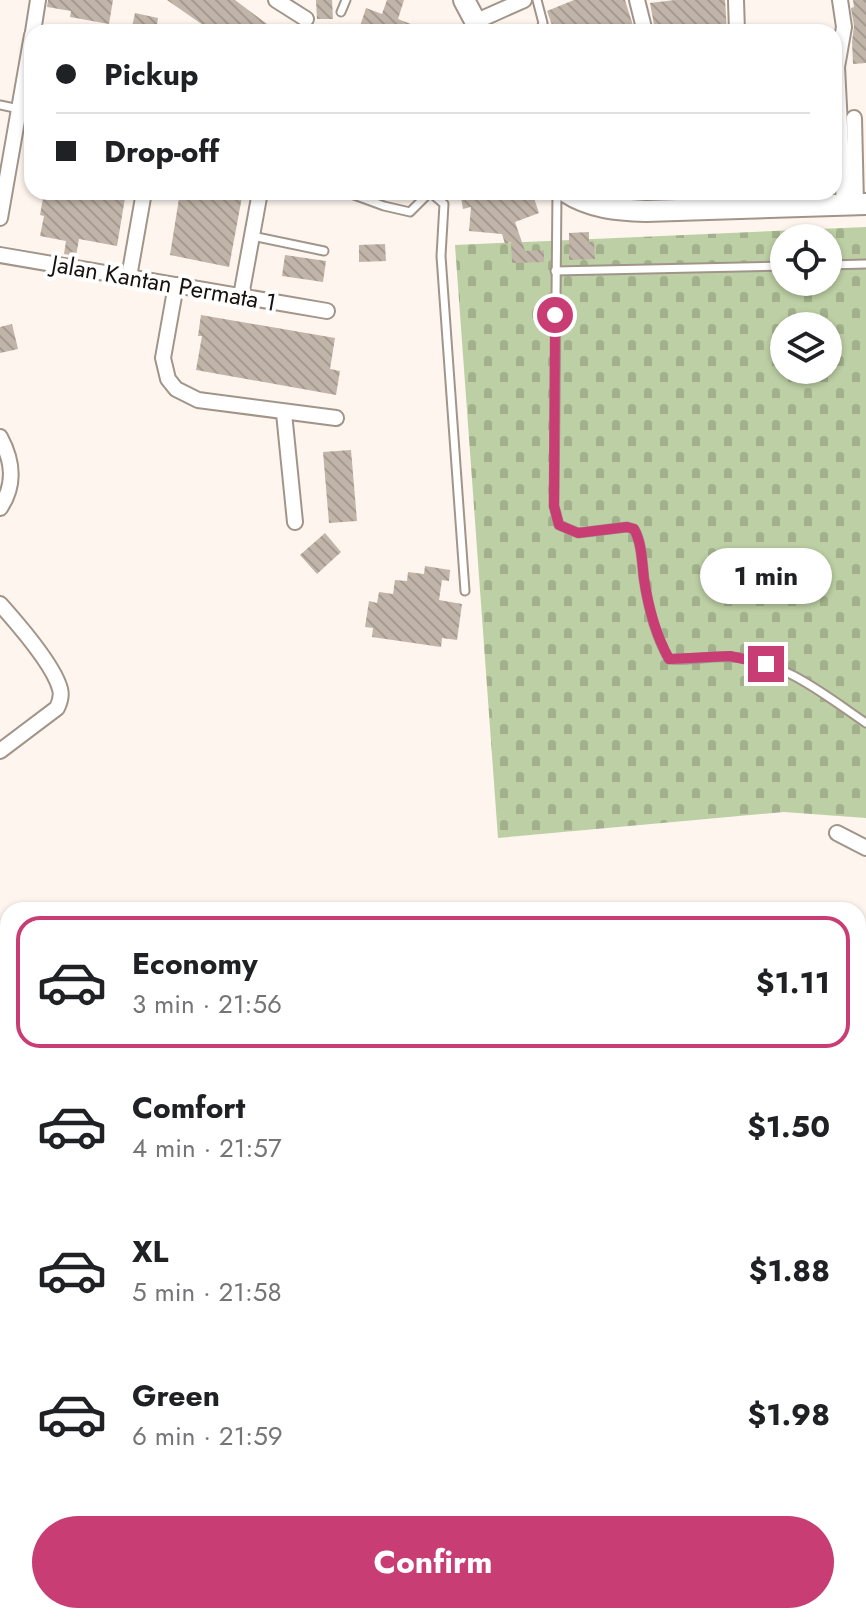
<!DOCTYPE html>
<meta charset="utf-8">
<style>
body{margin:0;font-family:Jost,sans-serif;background:#f6f6f6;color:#202124;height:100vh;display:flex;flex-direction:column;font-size:30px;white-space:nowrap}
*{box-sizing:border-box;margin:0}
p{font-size:26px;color:#757577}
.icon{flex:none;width:44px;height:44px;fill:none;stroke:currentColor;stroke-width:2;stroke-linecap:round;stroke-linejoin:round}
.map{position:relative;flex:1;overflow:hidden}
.sheet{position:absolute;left:0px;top:902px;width:866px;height:722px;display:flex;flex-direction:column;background:#fff;border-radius:24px 24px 0 0;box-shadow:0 2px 6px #0004}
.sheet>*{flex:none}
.hud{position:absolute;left:24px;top:24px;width:818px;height:176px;border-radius:24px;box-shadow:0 2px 6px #0004;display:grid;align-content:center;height:176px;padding:0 32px;background:#fff}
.controls{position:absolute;left:770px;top:224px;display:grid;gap:16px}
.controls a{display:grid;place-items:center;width:72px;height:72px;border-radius:50%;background:#fff;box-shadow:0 2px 6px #0004;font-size:40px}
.end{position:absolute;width:36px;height:36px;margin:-18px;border:10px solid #c83d73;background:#fff;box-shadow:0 0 0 4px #fff}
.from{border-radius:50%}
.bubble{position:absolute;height:56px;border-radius:28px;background:#fff;box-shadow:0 2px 6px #0004;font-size:26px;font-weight:700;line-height:56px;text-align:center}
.hud b{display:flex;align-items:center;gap:28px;height:76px;font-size:30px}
.hud b+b{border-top:2px solid #e0e0e0}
.hud i{width:20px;height:20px;background:#202124}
ul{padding:14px 0 0;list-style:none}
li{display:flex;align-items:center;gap:24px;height:132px;margin:0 16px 12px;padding:0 16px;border:4px solid transparent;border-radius:24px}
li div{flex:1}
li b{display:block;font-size:30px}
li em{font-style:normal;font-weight:700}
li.selected{border-color:#c83d73}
li>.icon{width:72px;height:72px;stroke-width:1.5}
.button{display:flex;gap:16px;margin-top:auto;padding:16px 32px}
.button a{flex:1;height:92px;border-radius:48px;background:#c83d73;color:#fff;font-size:32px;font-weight:700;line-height:92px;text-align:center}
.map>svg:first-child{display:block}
.cemetery{fill:url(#cemetery-stones);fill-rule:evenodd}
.building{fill:url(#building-back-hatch)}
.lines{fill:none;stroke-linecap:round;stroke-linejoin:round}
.lane-casing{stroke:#a1958a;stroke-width:11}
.street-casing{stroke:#a1958a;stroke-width:18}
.secondary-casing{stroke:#a1958a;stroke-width:24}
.lane{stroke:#fff;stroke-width:7}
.street{stroke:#fff;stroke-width:14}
.secondary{stroke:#fff;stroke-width:20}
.route{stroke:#c83d73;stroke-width:10}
.labels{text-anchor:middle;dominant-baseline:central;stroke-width:8;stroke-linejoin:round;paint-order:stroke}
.street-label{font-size:24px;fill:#17120f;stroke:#fff}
</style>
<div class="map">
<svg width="866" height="1623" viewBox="0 0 866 1623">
<defs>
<pattern id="cemetery-stones" width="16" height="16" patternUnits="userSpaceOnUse" patternTransform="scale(2)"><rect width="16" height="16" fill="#bdcfa4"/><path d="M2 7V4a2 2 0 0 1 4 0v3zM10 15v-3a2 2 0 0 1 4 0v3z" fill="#a2b18c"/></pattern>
<pattern id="building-back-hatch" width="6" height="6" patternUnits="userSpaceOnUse" patternTransform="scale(2)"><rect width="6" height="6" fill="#c1b4a9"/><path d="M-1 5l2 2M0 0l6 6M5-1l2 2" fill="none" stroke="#a59a90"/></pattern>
</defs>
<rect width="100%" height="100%" fill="#fef5ee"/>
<path class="cemetery" d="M866 227V818L784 812 498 838 455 245ZM784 238H828V282H784ZM784 326H828V370H784Z"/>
<g class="building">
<polygon points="48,0 113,0 109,24 70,17 71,11 47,7"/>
<polygon points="167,0 235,0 278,32 213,32"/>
<polygon points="316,0 332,0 333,19 317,19"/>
<polygon points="387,0 404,0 398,19 431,32 358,32 366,8 382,14"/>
<polygon points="574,0 625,0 635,32 606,32 605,29 597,32 565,32 562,24 553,28 547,11"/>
<polygon points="675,0 725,0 727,32 691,32 691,29 661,32 660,24 654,25 650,3"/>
<polygon points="853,0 866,0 866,63 853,64 852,42 854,26 851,8 854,7"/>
<polygon points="135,13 158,18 156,32 131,32"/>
<polygon points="44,192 126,192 117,246 79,239 76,256 64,254 66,241 40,236 44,216 40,215"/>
<polygon points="180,192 216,192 242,197 229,267 170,255"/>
<polygon points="460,192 532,192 539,213 515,222 525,251 544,250 544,262 512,263 511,242 505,244 502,234 469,231 471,207 463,209"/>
<polygon points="589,232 589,242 594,241 595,259 569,260 569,233"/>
<polygon points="385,244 386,261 359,262 359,245"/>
<polygon points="285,255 326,261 323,282 282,276"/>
<polygon points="201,315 335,338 330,369 340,371 336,395 196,370 202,336 198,336"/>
<polygon points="12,324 18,349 0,353 0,327"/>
<polygon points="351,450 357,521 329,523 323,452"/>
<polygon points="325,533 341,552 317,574 300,555"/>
<polygon points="425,566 450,570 449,581 442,580 439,600 462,604 457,640 442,638 441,647 372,637 373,628 365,627 369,601 377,603 379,592 393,594 395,580 407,581 408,572 424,574"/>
</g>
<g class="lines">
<defs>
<g id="lane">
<polyline points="537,0 543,23 539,32"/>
<polyline points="341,12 346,0"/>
<polyline points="0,105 19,109"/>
<polyline points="353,192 354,195 384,206 410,212 430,192"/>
<polyline points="430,192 444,204 441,256 465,591"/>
<path d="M557 192 554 506 559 525 578 533 627 527 634 529C642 543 642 563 644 579 648 606 655 635 669 659 690 661 711 655 732 657 783 660 826 696 866 723"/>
<polyline points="252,236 324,251"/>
<polyline points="828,265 866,264"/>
<polyline points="555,271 784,266"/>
</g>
<g id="street">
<polyline points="276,0 306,19"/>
<polyline points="637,0 645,32"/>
<polyline points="736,0 737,32"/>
<polyline points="840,0 844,27 837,67 844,205"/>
<polyline points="477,21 524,0"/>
<polyline points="33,32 38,0"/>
<polyline points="854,118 856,205"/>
<polyline points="0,218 32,35"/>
<polyline points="0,255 327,311"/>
<polyline points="129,277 144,192"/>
<polyline points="176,285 163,358 168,379 176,389 198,400 336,418"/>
<polyline points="241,296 260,192"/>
<polyline points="284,413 295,522"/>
<path d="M0 437C13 461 16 484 0 508"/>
<path d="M0 604C17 623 54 666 60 689 62 696 60 702 57 708L0 751"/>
<polyline points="837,833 866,848"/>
<polyline points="0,975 8,987"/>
<polyline points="0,1023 8,1016"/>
<polyline points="858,1047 866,1040"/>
<polyline points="858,1107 866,1105"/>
<polyline points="0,1275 8,1271"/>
<polyline points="862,1325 866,1343"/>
<polyline points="340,1616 342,1623"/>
<polyline points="580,1616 586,1623"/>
<polyline points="68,1623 88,1619"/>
<polyline points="751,1623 762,1616"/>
</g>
<g id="secondary">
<polyline points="464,0 481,32"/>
<path d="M566 192C590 208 618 210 646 211L866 204"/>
</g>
</defs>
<use href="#lane" class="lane-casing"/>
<use href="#street" class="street-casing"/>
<use href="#secondary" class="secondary-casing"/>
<use href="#lane" class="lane"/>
<use href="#street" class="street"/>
<use href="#secondary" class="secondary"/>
</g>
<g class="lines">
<path class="route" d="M555 315 554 506 559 525 578 533 627 527 634 529C642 543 642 563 644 579 648 606 656 635 669 659L730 656 766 664"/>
</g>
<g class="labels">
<g class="street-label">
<text transform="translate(164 283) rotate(10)">Jalan Kantan Permata 1</text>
</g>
</g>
</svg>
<div class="controls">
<a><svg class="icon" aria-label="locate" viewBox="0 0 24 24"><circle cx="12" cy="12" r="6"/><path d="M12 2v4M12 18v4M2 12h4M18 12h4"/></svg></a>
<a><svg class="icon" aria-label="layers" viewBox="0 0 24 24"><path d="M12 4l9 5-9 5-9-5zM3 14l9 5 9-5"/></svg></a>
</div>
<i class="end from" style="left:555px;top:315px"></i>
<i class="end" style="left:766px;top:664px"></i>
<div class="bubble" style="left:700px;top:548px;width:132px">1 min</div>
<div class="hud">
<b><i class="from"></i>Pickup</b>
<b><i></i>Drop-off</b>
</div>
<section class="sheet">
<ul>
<li class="selected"><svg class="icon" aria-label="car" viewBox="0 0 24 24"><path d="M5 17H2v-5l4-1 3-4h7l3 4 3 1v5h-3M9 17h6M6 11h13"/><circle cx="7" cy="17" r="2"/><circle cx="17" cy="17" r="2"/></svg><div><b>Economy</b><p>3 min · 21:56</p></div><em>$1.11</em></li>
<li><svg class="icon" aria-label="car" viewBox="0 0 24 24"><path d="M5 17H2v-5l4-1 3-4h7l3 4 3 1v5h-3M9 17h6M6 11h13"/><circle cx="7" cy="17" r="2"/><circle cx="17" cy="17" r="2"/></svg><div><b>Comfort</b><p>4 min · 21:57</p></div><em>$1.50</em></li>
<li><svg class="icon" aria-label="car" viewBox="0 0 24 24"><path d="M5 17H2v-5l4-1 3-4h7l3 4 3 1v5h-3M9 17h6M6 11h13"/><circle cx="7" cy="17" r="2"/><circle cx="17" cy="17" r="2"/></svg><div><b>XL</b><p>5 min · 21:58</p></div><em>$1.88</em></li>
<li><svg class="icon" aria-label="car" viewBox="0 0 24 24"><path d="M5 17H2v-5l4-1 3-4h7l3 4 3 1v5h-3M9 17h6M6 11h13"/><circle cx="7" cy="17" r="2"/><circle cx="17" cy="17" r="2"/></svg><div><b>Green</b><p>6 min · 21:59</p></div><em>$1.98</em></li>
</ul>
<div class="button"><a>Confirm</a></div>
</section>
</div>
